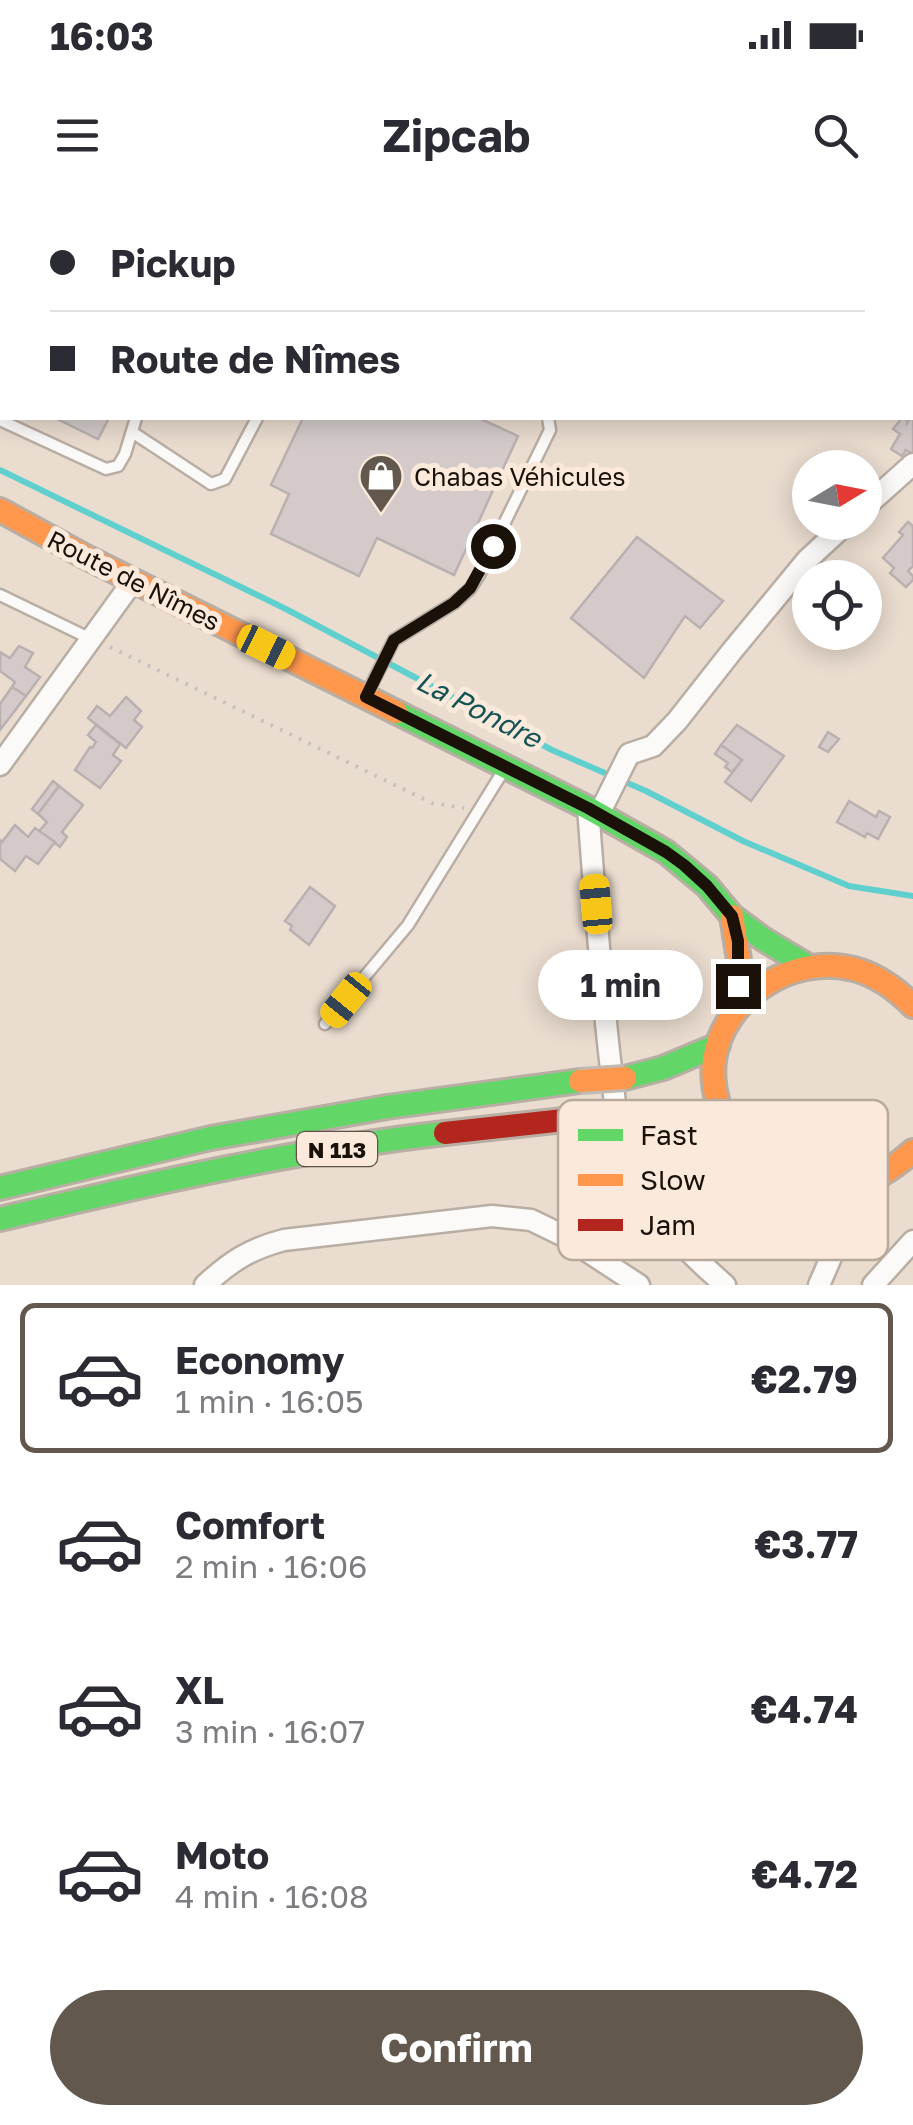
<!DOCTYPE html>
<meta charset="utf-8">
<style>
body{margin:0;font-family:"Golos Text",sans-serif;background:#f7f7f7;color:#2b2b33;height:100vh;display:flex;flex-direction:column;font-size:38px;white-space:nowrap}
*{box-sizing:border-box;margin:0}
p{font-size:32px;color:#7c7c81}
.icon{flex:none;width:55px;height:55px;fill:none;stroke:currentColor;stroke-width:2;stroke-linecap:round;stroke-linejoin:round}
.map{position:relative;height:1085px;overflow:hidden}
.sheet{display:flex;flex-direction:column;background:#fff;flex:1}
.sheet>*{flex:none}
.guide{position:absolute;left:0px;top:0px;width:915px;height:220px;box-shadow:0 5px 25px #0003;display:grid;align-content:center;height:220px;padding:0 50px;background:#fff}
.needle{width:65px;rotate:80deg}
.tools{position:absolute;left:792px;top:250px;display:grid;gap:20px}
.tools a{display:grid;place-items:center;width:90px;height:90px;border-radius:50%;background:#fff;box-shadow:0 5px 25px #0003;font-size:50px}
.end{position:absolute;width:45px;height:45px;margin:-22px;border:12px solid #1a1109;background:#fff;box-shadow:0 0 0 5px #fff}
.from{border-radius:50%}
.bubble{position:absolute;height:70px;border-radius:35px;background:#fff;box-shadow:0 5px 25px #0003;font-size:32px;font-weight:700;line-height:70px;text-align:center}
.car{position:absolute;width:30px;height:60px;margin:-30px -15px;border-radius:12px;box-shadow:0 0 8px 2px #0007;background:linear-gradient(#f5c518 24%,#345 0 40%,#f5c518 0 76%,#345 0 86%,#f5c518 0)}
.guide b{display:flex;align-items:center;gap:35px;height:95px;font-size:38px}
.guide b+b{border-top:2px solid #e1e1e2}
.guide i{width:25px;height:25px;background:#2b2b33}
ul{padding:18px 0 0;list-style:none}
li{display:flex;align-items:center;gap:30px;height:150px;margin:0 20px 15px;padding:0 30px;border:5px solid transparent;border-radius:15px}
li div{flex:1}
li b{display:block;font-size:38px}
li em{font-style:normal;font-weight:700}
li.active{border-color:#63584e}
li>.icon{width:90px;height:90px;stroke-width:1.5}
.primary-button{display:flex;gap:20px;margin-top:auto;padding:20px 50px}
.primary-button a{flex:1;height:115px;border-radius:60px;background:#63584e;color:#fff;font-size:40px;font-weight:700;line-height:115px;text-align:center}
.status{display:flex;justify-content:space-between;align-items:center;height:70px;padding:0 50px;background:#fff;direction:ltr}
.status svg{height:28px;fill:currentColor}
header{display:flex;justify-content:space-between;align-items:center;height:130px;padding:0 50px;background:#fff;font-size:45px;font-weight:700}
.map>svg:first-child{display:block}
.lines{fill:none;stroke-linecap:round;stroke-linejoin:round}
.stream{stroke:#5fd0ce;stroke-width:6}
.building{fill:#d3cac9;stroke:#bab0b0;stroke-width:2.5}
.lane-casing{stroke:#b9aea4;stroke-width:15}
.street-casing{stroke:#b9aea4;stroke-width:25}
.fast-casing{stroke:#b9aea4;stroke-width:28}
.slow-casing{stroke:#b9aea4;stroke-width:28}
.jam-casing{stroke:#b9aea4;stroke-width:28}
.path{stroke:#c5c0bb;stroke-width:4;stroke-dasharray:2.5 8;stroke-linecap:butt}
.lane{stroke:#fcfaf8;stroke-width:10}
.street{stroke:#fcfaf8;stroke-width:20}
.fast{stroke:#63d668;stroke-width:22}
.slow{stroke:#ff974d;stroke-width:22}
.jam{stroke:#b3261e;stroke-width:22}
.rail-casing{stroke:#cbc7c3;stroke-width:10}
.rail{stroke:#fbeadc;stroke-width:6;stroke-dasharray:19;stroke-linecap:butt}
.fast-bridge-casing{stroke:#c1bab3;stroke-width:28;stroke-linecap:butt}
.slow-bridge-casing{stroke:#c1bab3;stroke-width:28;stroke-linecap:butt}
.fast-bridge{stroke:#63d668;stroke-width:22}
.slow-bridge{stroke:#ff974d;stroke-width:22}
.route{stroke:#1a1109;stroke-width:12}
.labels{text-anchor:middle;dominant-baseline:central;stroke-width:10;stroke-linejoin:round;paint-order:stroke}
.shield{fill:#fbeadc;stroke:#5e5248;stroke-width:2.5}
.shield-label{font-size:22px;font-weight:bold;fill:#1a1109}
.poi-label{font-size:25px;fill:#1a1109;stroke:#fbeadc;text-anchor:start}
.street-label{font-size:25px;fill:#1a1109;stroke:#fbeadc}
.water-label{font-size:28px;font-style:italic;fill:#145455;stroke:#fbeadc}
.key{fill:#fbeadc;stroke:#b8a99d;stroke-width:2.5}
.key-label{font-size:28px;fill:#1a1109}
</style>
<div class="status"><b>16:03</b><svg viewBox="0 0 49 12"><path d="M0 12V9h3v3zM5 12V6h3v6zM10 12V3h3v9zM15 12V0h3v12zM26 1h20v11H26zM47 4h2v5h-2z"/></svg></div>
<header><svg class="icon" aria-label="menu" viewBox="0 0 24 24"><path d="M4 6h16M4 12h16M4 18h16"/></svg>Zipcab<svg class="icon" aria-label="search" viewBox="0 0 24 24"><circle cx="10" cy="10" r="6"/><path d="M15 15l6 6"/></svg></header>
<div class="map">
<svg width="913" height="1085" viewBox="0 0 913 1085">
<rect width="100%" height="100%" fill="#eadccf"/>
<g class="lines">
<polyline class="stream" points="0,270 286,409 552,550 646,591 743,641 849,686 913,696"/>
</g>
<g class="building">
<polygon points="0,94 2,96 2,206 0,205"/>
<polygon points="913,214 913,254 906,250 902,256 891,249 900,234 893,229 902,218 907,220 907,223"/>
<polygon points="55,218 109,218 98,239"/>
<polygon points="303,218 479,218 518,236 454,375 377,338 359,376 271,334 289,294 271,285"/>
<polygon points="908,322 913,326 913,366 908,371 913,376 913,380 906,387 890,373 894,368 883,358 903,335 899,332"/>
<polygon points="637,337 723,401 700,428 685,416 644,478 571,418"/>
<polygon points="19,446 33,453 25,467 40,477 26,496 12,487 15,482 0,471 0,452 10,458"/>
<polygon points="12,487 26,496 0,530 0,504"/>
<polygon points="126,497 141,511 134,520 142,527 126,548 88,518 97,506 110,516"/>
<polygon points="96,525 120,544 113,555 121,561 100,588 75,570 90,547 92,548 96,542 88,535"/>
<polygon points="737,525 784,556 751,601 725,582 742,560 721,545"/>
<polygon points="828,532 839,539 828,552 819,547"/>
<polygon points="721,545 742,560 732,572 725,567 728,563 715,554"/>
<polygon points="53,581 59,586 38,614 32,609"/>
<polygon points="59,586 83,605 62,632 67,637 60,647 39,631 47,622 38,614"/>
<polygon points="849,601 876,617 879,611 890,617 878,639 867,633 865,637 837,622"/>
<polygon points="15,625 28,637 35,628 55,642 38,664 26,656 15,671 0,659 0,640 2,642"/>
<polygon points="310,687 335,706 309,745 290,730 292,726 285,721"/>
</g>
<g class="lines">
<defs>
<g id="lane">
<polyline points="0,73 2,74"/>
<polyline points="0,220 106,269 118,266 125,254 136,218"/>
<polyline points="132,232 211,284 225,279 257,218"/>
<polyline points="0,395 91,439"/>
<polyline points="366,496 394,440 454,403 470,389 479,375 550,230 548,218"/>
<polyline points="325,824 408,725 505,568"/>
</g>
<g id="street">
<polyline points="865,307 913,264"/>
<polyline points="0,565 133,381"/>
<path d="M588 608C595 698 601 788 612 877 616 906 616 940 628 967 649 1014 687 1052 725 1085"/>
<polyline points="599,614 629,554 653,546 677,521 732,451 807,360 848,322"/>
<path d="M796 990C818 1005 825 1027 835 1050"/>
<path d="M205 1085C231 1061 250 1049 284 1040L492 1016 531 1020 564 1036 639 1085"/>
<polyline points="819,1085 848,1018 867,985"/>
<polyline points="873,1085 913,1041"/>
</g>
<g id="fast">
<polyline points="396,512 588,608 666,652 707,686 732,716 763,739 808,766"/>
<polyline points="625,878 663,868 718,845"/>
<polyline points="0,988 211,938 387,907 580,881"/>
<path d="M0 1019C147 984 295 950 445 933"/>
</g>
<g id="slow">
<polyline points="0,310 86,357 396,512"/>
<polyline points="732,716 739,760 734,812"/>
<path d="M632 913C653 913 674 915 693 924 712 932 731 943 746 957 752 962 757 968 764 973 817 1008 869 990 913 951"/>
<path d="M738 949C723 922 710 892 714 860 723 797 794 753 854 769 877 775 896 789 913 806"/>
</g>
<polyline id="jam" points="445,933 582,918"/>
</defs>
<use href="#lane" class="lane-casing"/>
<use href="#street" class="street-casing"/>
<use href="#fast" class="fast-casing"/>
<use href="#slow" class="slow-casing"/>
<use href="#jam" class="jam-casing"/>
<polyline class="path" points="110,447 432,603 464,608"/>
<use href="#lane" class="lane"/>
<use href="#street" class="street"/>
<use href="#fast" class="fast"/>
<use href="#slow" class="slow"/>
<use href="#jam" class="jam"/>
<defs>
<g id="rail">
<polyline points="393,0 401,2"/>
<polyline points="429,0 437,2"/>
<polyline points="912,176 913,176"/>
</g>
</defs>
<use href="#rail" class="rail-casing"/>
<use href="#rail" class="rail"/>
<defs>
<polyline id="fast-bridge" points="582,918 632,913"/>
<polyline id="slow-bridge" points="580,881 625,878"/>
</defs>
<use href="#fast-bridge" class="fast-bridge-casing"/>
<use href="#slow-bridge" class="slow-bridge-casing"/>
<use href="#fast-bridge" class="fast-bridge"/>
<use href="#slow-bridge" class="slow-bridge"/>
</g>
<g class="lines">
<polyline class="route" points="493,346 470,388 454,403 394,440 366,497 588,608 666,652 684,665 707,686 732,716 738,741 738,786"/>
</g>
<defs>
<symbol id="shop-pin" viewBox="-11 -11 22 30"><path d="M0 17L-7.5 6A9.5 9.5 0 1 1 7.5 6Z" fill="#63584e" stroke="#fbeadc"/><path d="M-5-2.5h2.3a2.7 3.5 0 0 1 5.4 0H5L5.5 6h-11ZM-1.5-2.5h3a1.5 2.3 0 0 0-3 0Z" fill="#fff"/></symbol>
</defs>
<g fill-rule="evenodd">
<use href="#shop-pin" x="356" y="251" width="50" height="68"/>
</g>
<g class="labels">
<rect class="shield" x="297" y="932" width="80" height="34" rx="8"/>
<g class="shield-label">
<text x="337" y="949">N 113</text>
</g>
<g class="poi-label">
<text x="414" y="276">Chabas Véhicules</text>
</g>
<g class="street-label">
<text transform="translate(134 380) rotate(27)">Route de Nîmes</text>
</g>
<g class="water-label">
<text transform="translate(479 509) rotate(27)">La Pondre</text>
</g>
</g>
<rect x="558" y="900" width="330" height="160" rx="15" class="key"/>
<rect x="578" y="929" width="45" height="12" fill="#63d668"/>
<rect x="578" y="974" width="45" height="12" fill="#ff974d"/>
<rect x="578" y="1019" width="45" height="12" fill="#b3261e"/>
<g class="key-label">
<text x="640" y="945">Fast</text>
<text x="640" y="990">Slow</text>
<text x="640" y="1035">Jam</text>
</g>
</svg>
<div class="tools">
<a><svg class="needle" viewBox="-14 -14 28 28"><path d="M0-13l5 13h-10z" fill="#e53935"/><path d="M0 13l5-13h-10z" fill="#7c7c81"/></svg></a>
<a><svg class="icon" aria-label="locate" viewBox="0 0 24 24"><circle cx="12" cy="12" r="6"/><path d="M12 2v4M12 18v4M2 12h4M18 12h4"/></svg></a>
</div>
<i class="end from" style="left:493px;top:346px"></i>
<i class="end" style="left:738px;top:786px"></i>
<div class="bubble" style="left:538px;top:750px;width:165px">1 min</div>
<i class="car" style="left:266px;top:447px;rotate:116deg"></i>
<i class="car" style="left:596px;top:704px;rotate:355deg"></i>
<i class="car" style="left:346px;top:800px;rotate:219deg"></i>
<div class="guide">
<b><i class="from"></i>Pickup</b>
<b><i></i>Route de Nîmes</b>
</div>
</div>
<section class="sheet">
<ul>
<li class="active"><svg class="icon" aria-label="car" viewBox="0 0 24 24"><path d="M5 17H2v-5l4-1 3-4h7l3 4 3 1v5h-3M9 17h6M6 11h13"/><circle cx="7" cy="17" r="2"/><circle cx="17" cy="17" r="2"/></svg><div><b>Economy</b><p>1 min · 16:05</p></div><em>€2.79</em></li>
<li><svg class="icon" aria-label="car" viewBox="0 0 24 24"><path d="M5 17H2v-5l4-1 3-4h7l3 4 3 1v5h-3M9 17h6M6 11h13"/><circle cx="7" cy="17" r="2"/><circle cx="17" cy="17" r="2"/></svg><div><b>Comfort</b><p>2 min · 16:06</p></div><em>€3.77</em></li>
<li><svg class="icon" aria-label="car" viewBox="0 0 24 24"><path d="M5 17H2v-5l4-1 3-4h7l3 4 3 1v5h-3M9 17h6M6 11h13"/><circle cx="7" cy="17" r="2"/><circle cx="17" cy="17" r="2"/></svg><div><b>XL</b><p>3 min · 16:07</p></div><em>€4.74</em></li>
<li><svg class="icon" aria-label="car" viewBox="0 0 24 24"><path d="M5 17H2v-5l4-1 3-4h7l3 4 3 1v5h-3M9 17h6M6 11h13"/><circle cx="7" cy="17" r="2"/><circle cx="17" cy="17" r="2"/></svg><div><b>Moto</b><p>4 min · 16:08</p></div><em>€4.72</em></li>
</ul>
<div class="primary-button"><a>Confirm</a></div>
</section>
